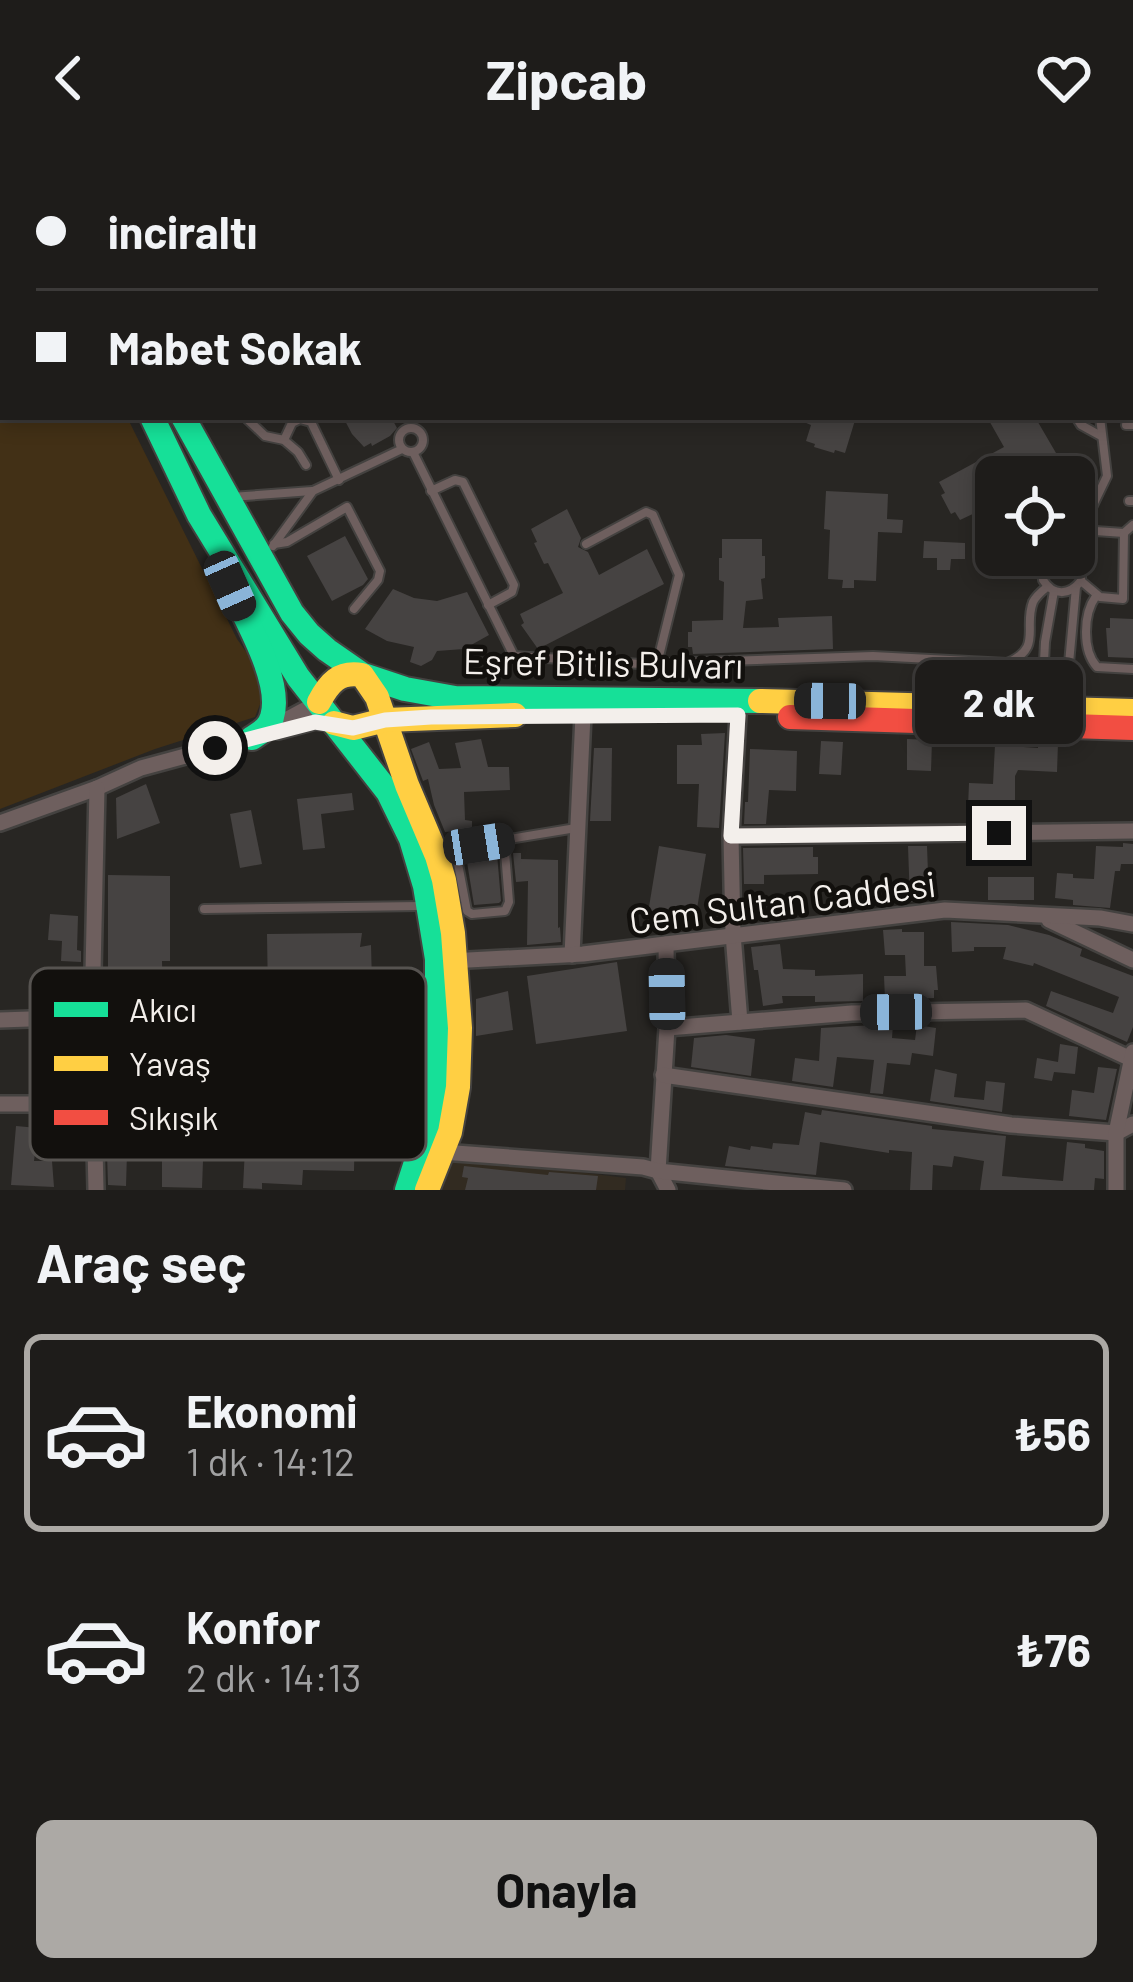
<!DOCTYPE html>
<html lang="tr">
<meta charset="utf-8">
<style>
body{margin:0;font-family:Barlow,sans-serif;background:#2b2927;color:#f1f3f6;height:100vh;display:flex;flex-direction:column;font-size:45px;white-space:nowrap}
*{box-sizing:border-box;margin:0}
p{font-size:39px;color:#a1a1a2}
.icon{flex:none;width:66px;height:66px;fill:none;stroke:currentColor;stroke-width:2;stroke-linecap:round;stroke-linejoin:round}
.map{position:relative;height:1034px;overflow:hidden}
.details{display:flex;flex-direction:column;background:#1e1c1a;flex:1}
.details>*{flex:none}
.top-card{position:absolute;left:0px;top:0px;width:1134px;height:264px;box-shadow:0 6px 18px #0003,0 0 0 3px #3c3a39;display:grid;align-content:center;height:264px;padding:0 36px;background:#1e1c1a}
.tools{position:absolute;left:975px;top:300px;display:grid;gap:24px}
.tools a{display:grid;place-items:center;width:120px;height:120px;border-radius:18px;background:#1e1c1a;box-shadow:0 6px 18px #0003,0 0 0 3px #3c3a39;font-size:60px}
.end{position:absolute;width:54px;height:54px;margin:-27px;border:15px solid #f3efeb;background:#111;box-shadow:0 0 0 6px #111}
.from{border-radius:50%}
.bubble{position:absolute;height:84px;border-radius:18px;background:#1e1c1a;box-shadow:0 6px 18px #0003,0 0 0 3px #3c3a39;font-size:39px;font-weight:700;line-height:84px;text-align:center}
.car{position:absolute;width:36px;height:72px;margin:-36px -18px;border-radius:15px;box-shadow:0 0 9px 3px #0007;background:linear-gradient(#222 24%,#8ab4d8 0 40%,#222 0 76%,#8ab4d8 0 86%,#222 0)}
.top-card b{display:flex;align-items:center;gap:42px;height:114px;font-size:45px}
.top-card b+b{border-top:3px solid #3c3a39}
.top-card i{width:30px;height:30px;background:#f1f3f6}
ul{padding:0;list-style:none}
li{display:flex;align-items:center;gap:36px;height:198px;margin:0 24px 18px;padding:0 12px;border:6px solid transparent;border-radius:18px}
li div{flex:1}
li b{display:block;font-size:45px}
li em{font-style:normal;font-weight:700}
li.on{border-color:#aca9a5}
li>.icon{width:108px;height:108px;stroke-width:1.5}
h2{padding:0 36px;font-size:54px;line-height:144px}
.action{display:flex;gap:24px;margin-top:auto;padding:24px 36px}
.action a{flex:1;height:138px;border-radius:18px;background:#aca9a5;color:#111;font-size:48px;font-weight:700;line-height:138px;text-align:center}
header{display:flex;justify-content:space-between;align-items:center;height:156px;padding:0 36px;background:#1e1c1a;font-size:54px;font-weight:700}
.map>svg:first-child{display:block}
.built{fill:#322b21}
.green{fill:#423016}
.building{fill:#464342}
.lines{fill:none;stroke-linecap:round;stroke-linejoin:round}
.lane-casing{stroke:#444240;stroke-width:12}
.street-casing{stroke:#444240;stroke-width:20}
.fast-casing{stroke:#444240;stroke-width:28}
.slow-casing{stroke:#444240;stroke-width:28}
.jam-casing{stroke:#444240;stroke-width:28}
.lane{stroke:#6e5f5e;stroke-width:8}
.street{stroke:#6e5f5e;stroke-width:15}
.fast{stroke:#16e098;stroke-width:24}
.slow{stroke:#ffcf43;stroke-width:24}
.jam{stroke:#f24e42;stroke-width:24}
.route{stroke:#f3efeb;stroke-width:15}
.labels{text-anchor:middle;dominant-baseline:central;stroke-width:9;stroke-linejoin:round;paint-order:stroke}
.street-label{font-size:36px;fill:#f3efeb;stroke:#12100d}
.key{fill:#12100d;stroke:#565350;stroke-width:3}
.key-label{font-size:33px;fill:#f3efeb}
</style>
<header><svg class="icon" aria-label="back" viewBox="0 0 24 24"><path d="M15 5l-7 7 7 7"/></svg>Zipcab<svg class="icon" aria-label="heart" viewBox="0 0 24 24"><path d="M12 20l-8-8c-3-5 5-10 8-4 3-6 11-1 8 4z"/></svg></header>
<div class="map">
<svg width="1133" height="1034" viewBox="0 0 1133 1034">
<rect width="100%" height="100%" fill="#282623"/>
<polygon class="built" points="453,1000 626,1022 625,1034 438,1034"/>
<polygon class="green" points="0,12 3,18 3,261 127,261 237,483 252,504 266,533 255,561 155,593 0,653"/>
<g class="building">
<polygon points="343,261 391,261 397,272 390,280 372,290 371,287 364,291 352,278"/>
<polygon points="792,261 856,261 845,297 835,294 834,297 814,291 815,288 806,285 811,269"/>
<polygon points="987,261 1035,261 1070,321 996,321 996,347 960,364 955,356 951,358 941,339 945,337 939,326 1004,291"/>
<polygon points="826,335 888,338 887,363 903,364 902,377 878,376 876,425 854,424 854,432 842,432 843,424 828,423 830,374 824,373"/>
<polygon points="567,353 581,382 578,391 588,396 599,419 647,393 664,428 538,493 521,469 524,467 520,458 563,437 548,407 544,408 534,387 537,386 531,373"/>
<polygon points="345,380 368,423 363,429 332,445 307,400"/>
<polygon points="722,383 762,383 762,400 765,400 765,422 761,423 763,443 746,445 743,472 779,471 778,462 832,460 833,493 693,498 692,491 688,491 688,476 692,476 692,465 723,464 724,426 719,424 719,402 722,402"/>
<polygon points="924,385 965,387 965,403 951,403 950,414 937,414 937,402 923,402"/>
<polygon points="393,433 414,442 437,445 467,436 489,479 464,493 437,495 432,504 421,510 410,506 414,491 387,485 365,473"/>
<polygon points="1110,462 1133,463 1133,502 1108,501 1106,472 1110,472"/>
<polygon points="725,577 719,672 697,671 699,628 677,628 677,589 702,589 701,578"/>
<polygon points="481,583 488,611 509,611 510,634 464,636 465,664 472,665 472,674 445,676 434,649 428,623 423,625 411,593 429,586 439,613 461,612 455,587"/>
<polygon points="907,583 932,584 931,615 907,614"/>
<polygon points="821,585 843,586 841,619 819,618"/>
<polygon points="1038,586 1058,587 1057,616 1018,614 1015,620 1015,664 993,664 994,652 968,651 969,627 993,628 995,589 1038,592"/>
<polygon points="594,592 612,592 611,665 590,665"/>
<polygon points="750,593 797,595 796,635 769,634 766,668 744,668 745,646 748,646"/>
<polygon points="146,628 160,667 117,683 116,642"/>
<polygon points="352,637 354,654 321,658 325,692 303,694 297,643"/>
<polygon points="251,654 262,708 240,712 230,658"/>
<polygon points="1123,687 1133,688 1133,708 1121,708 1120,715 1115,715 1110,752 1073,749 1073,744 1055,742 1057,717 1073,718 1073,722 1094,723 1096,690 1123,691"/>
<polygon points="659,690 706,698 695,765 648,757"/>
<polygon points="908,690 927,690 929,744 910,746"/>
<polygon points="813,691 813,701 818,701 818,718 764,719 764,728 744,728 743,692"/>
<polygon points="513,697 521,697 521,703 558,704 558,772 560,771 561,786 527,789 528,725 516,726"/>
<polygon points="497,698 501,745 499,747 474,749 466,700"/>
<polygon points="108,719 170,720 170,805 162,805 163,846 104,848 105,815 108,815"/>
<rect x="988" y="721" width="46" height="23"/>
<polygon points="50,758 78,760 77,794 81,795 81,806 61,805 62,785 48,784"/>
<polygon points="951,766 1008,769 1049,779 1082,793 1080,800 1133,820 1133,871 1127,886 1046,850 1051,835 1113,857 1119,841 1034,807 1033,810 1003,803 1006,791 974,791 974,795 952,796"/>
<polygon points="902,773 902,776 924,776 924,810 936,810 938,834 934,834 934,842 885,844 884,820 906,820 905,799 885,799 883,774"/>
<polygon points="362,777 360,791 371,789 372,827 359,827 360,840 268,841 267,778"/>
<polygon points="780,788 783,813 815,814 815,820 863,818 863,845 815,846 815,840 782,840 783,847 763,850 758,814 754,814 751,791"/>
<polygon points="617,806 627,875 536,888 527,820"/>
<polygon points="508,835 513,874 476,880 476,843"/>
<polygon points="893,868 892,882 915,884 917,869 936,872 933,900 912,897 910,909 887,907 883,938 870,937 874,904 837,901 833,931 792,925 795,902 819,905 821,872"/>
<polygon points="726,879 755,883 751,920 691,911 694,882"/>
<polygon points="1060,888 1078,891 1075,918 1054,916 1052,925 1034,922 1037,902 1058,906"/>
<polygon points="1098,911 1117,913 1106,964 1069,960 1072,934 1094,937"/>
<polygon points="935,913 957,918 954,941 984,944 986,925 1005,927 1002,956 930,945"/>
<polygon points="822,954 932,970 932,973 1006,980 1002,1020 1063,1025 1067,986 1085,988 1085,992 1104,995 1104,1023 1095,1022 1094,1034 980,1034 984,1005 954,1000 952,1011 933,1009 932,1034 910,1034 912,996 889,994 889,997 820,986 816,1019 725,1010 729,990 750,994 751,990 772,993 773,987 799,989 805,956 821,959"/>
<polygon points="145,960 187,960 186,968 165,968 164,989 137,987 137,997 127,997 126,1030 108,1029 106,966 145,966"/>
<polygon points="239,965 355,967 354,1015 303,1014 302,1029 262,1027 262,1033 243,1032 245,992 238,991"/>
<polygon points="16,970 38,972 34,1005 52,1005 54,1031 11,1029"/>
<polygon points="162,1004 203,1005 202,1032 162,1031"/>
<polygon points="464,1010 548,1019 549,1016 598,1020 596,1034 465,1034 468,1022 462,1021"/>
</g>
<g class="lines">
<defs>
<g id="lane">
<polyline points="797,0 803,3"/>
<polyline points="973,3 974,0"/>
<polyline points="1131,41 1133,42"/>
<polyline points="245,261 265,280 284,284 298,296 306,309"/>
<polyline points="1076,261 1081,269 1101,280"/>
<polyline points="1126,269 1133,269"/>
<circle cx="411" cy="284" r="12"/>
<polyline points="284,284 292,267 300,263 311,266 339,324"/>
<path d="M413 296 514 500 641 508 873 500 1007 507C1043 492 1023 472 1033 446 1036 440 1042 435 1047 431"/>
<polyline points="431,335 455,324 463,326 514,429 512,436 488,449"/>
<polyline points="231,341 312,335"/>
<polyline points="1129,345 1133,345"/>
<polyline points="1081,374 1124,377"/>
<polyline points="274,388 287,386 347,351 380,415 378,424 354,453"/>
<polyline points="586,388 646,356 653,359 679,419 657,508"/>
<polyline points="1074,389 1107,320 1100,261"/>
<polyline points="273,390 313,335 402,293"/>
<path d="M1052 399 1043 408V424C1053 440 1069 440 1081 425V409L1072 399"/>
<polyline points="1081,425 1100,441 1123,443 1124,377 1133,369"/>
<path d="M1096 440C1083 458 1082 494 1097 511L1133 513"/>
<polyline points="1042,547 1045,486 1054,435"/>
<polyline points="1065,551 1076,431"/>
<polyline points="455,692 467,755 472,758 505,755 509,746 504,684"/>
<polyline points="437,695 576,672"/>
<polyline points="204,753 421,750"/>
</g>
<g id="street">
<polyline points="738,559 731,680 733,778 740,866"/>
<polyline points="278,575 315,565 334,567"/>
<polyline points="0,667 97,632 141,612 252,582 319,546"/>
<polyline points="731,680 1133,675"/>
<polyline points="1049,764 1133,804"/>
<polyline points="666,788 667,872 658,1015 668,1034"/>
<polyline points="572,799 583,559"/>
<polyline points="450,805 583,798 945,754 1100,762 1133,768"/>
<polyline points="0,864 437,849"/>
<polyline points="667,872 852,857 1026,854 1131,903"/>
<polyline points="663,919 1011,969 1116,977 1133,968"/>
<polyline points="0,948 435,948"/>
<polyline points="442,996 643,1011 658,1015 844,1034"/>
<polyline points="96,1034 92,862 97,632"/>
<polyline points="1116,1034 1116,977 1133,896"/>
</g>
<g id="fast">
<polyline points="715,0 721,3"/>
<polyline points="152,261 199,359 298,521 388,636 411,683 425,730 437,803 437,849 435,948 407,1034"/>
<polyline points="183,261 292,457 309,478 327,494 363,519 405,533 455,542 760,545"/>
<path d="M231 432C246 464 283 526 272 561 269 572 261 576 252 582"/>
</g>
<g id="slow">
<polyline points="15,0 16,3"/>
<polyline points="1131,159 1133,159"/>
<polyline points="760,545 1133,555"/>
<path d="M319 546C329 527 339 515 362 519L377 541 407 629 437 700 444 724 453 777 460 872 458 931 450 976 427 1034"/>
<polyline points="334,567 353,572 385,564 515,559"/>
</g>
<g id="jam">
<polyline points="43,0 44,3"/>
<polyline points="665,0 670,3"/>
<polyline points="1131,141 1133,141"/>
<polyline points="790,561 1133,572"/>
</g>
</defs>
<use href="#lane" class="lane-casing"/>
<use href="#street" class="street-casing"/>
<use href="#fast" class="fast-casing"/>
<use href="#slow" class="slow-casing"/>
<use href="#jam" class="jam-casing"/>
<use href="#lane" class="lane"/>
<use href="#street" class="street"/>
<use href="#fast" class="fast"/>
<use href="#slow" class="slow"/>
<use href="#jam" class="jam"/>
</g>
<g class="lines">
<polyline class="route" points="215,592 315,566 353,572 385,564 431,561 738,559 731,680 999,677"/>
</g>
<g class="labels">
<g class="street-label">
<text transform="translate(603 506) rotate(1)">Eşref Bitlis Bulvarı</text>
<text transform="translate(782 745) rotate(-7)">Cem Sultan Caddesi</text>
</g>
</g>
<rect x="30" y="812" width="396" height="192" rx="18" class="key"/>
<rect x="54" y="846" width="54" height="15" fill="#16e098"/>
<rect x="54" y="900" width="54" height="15" fill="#ffcf43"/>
<rect x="54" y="954" width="54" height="15" fill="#f24e42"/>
<g class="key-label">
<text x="129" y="866">Akıcı</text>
<text x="129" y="920">Yavaş</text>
<text x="129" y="974">Sıkışık</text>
</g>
</svg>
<div class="tools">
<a><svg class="icon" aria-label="locate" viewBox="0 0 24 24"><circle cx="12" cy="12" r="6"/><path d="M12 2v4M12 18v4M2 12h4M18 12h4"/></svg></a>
</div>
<i class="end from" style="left:215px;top:592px"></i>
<i class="end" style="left:999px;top:677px"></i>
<div class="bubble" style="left:915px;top:504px;width:168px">2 dk</div>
<i class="car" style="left:230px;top:430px;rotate:156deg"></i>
<i class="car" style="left:830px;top:545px;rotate:271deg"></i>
<i class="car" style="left:479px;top:688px;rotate:81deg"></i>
<i class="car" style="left:667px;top:838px;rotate:359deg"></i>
<i class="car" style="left:896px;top:856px;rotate:269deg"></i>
<div class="top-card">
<b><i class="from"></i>inciraltı</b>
<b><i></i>Mabet Sokak</b>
</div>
</div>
<section class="details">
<h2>Araç seç</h2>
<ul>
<li class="on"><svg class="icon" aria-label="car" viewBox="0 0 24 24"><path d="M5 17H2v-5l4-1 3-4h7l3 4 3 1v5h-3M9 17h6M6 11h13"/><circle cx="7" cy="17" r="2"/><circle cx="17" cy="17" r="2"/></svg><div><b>Ekonomi</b><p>1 dk · 14:12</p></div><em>₺56</em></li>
<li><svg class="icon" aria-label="car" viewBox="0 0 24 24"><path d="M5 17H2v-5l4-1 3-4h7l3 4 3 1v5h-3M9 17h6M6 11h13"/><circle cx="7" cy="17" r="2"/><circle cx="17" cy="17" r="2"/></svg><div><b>Konfor</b><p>2 dk · 14:13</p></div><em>₺76</em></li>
</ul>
<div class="action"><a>Onayla</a></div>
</section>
